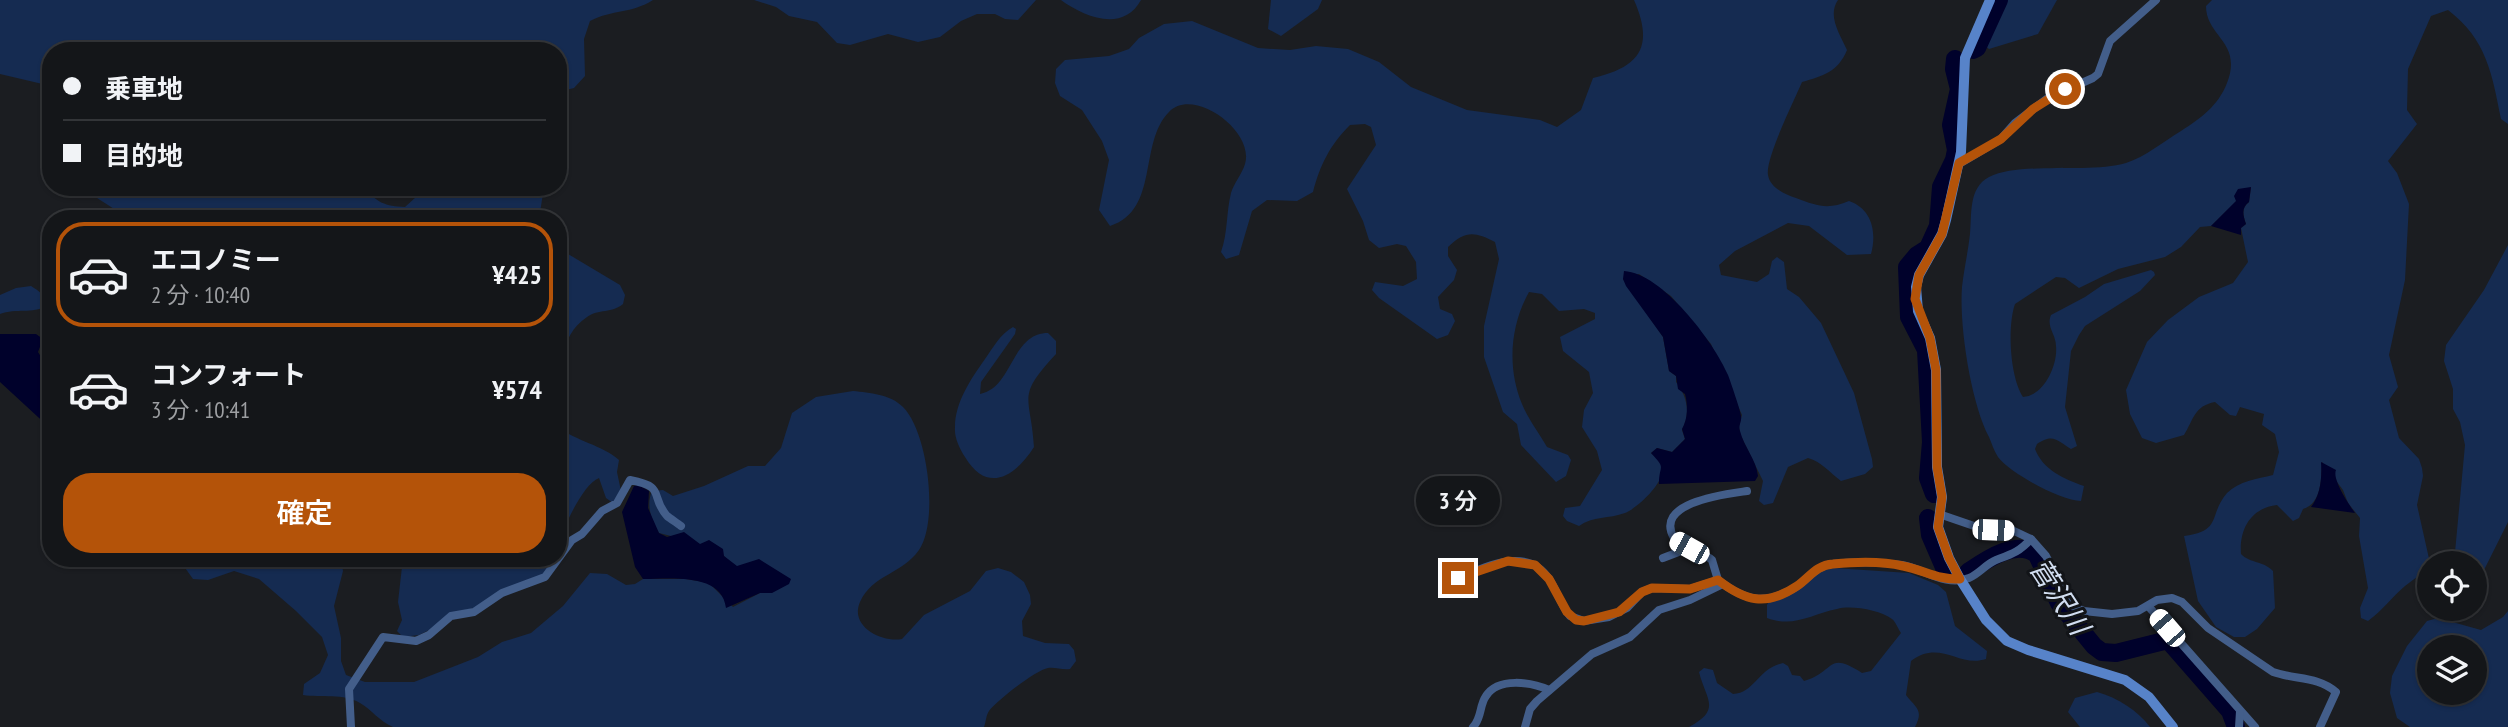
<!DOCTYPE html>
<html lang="ja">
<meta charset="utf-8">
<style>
body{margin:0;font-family:"PT Sans Narrow","Noto Sans JP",sans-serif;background:#1d1f22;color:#f1f3f6;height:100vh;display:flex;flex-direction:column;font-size:26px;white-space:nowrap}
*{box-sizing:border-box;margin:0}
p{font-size:23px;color:#9d9fa2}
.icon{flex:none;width:38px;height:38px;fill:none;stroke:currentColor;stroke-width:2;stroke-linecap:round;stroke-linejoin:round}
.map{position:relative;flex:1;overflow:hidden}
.side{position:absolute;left:42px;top:210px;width:525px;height:357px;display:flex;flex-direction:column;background:#141619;border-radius:28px;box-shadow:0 2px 5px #0004,0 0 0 2px #333538}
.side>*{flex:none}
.top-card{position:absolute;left:42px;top:42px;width:525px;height:154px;border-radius:28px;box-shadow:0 2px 5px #0004,0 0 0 2px #333538;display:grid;align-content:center;height:154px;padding:0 21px;background:#141619}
.fabs{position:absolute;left:2417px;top:551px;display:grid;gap:14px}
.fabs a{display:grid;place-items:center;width:70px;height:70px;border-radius:50%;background:#141619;box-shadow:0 2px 5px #0004,0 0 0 2px #333538;font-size:35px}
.end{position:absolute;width:32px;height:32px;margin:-16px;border:9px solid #b45309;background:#fff;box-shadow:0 0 0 4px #fff}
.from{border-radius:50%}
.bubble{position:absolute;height:49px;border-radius:24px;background:#141619;box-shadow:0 2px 5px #0004,0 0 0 2px #333538;font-size:23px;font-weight:600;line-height:49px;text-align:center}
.car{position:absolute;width:21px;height:42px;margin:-21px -10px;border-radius:9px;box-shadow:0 0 5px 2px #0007;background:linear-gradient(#fff 24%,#345 0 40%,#fff 0 76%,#345 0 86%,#fff 0)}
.top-card b{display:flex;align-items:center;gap:24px;height:66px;font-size:26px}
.top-card b+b{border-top:2px solid #333538}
.top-card i{width:18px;height:18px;background:#f1f3f6}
ul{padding:12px 0 0;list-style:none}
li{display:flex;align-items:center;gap:21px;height:105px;margin:0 14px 10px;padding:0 7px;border:4px solid transparent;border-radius:28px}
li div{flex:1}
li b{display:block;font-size:26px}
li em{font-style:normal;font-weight:600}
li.current{border-color:#b45309}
li>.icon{width:63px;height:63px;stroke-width:1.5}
.cta{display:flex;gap:14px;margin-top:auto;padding:14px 21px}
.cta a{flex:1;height:80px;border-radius:28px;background:#b45309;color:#fff;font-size:28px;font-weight:600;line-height:80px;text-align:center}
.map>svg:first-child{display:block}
.green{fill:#152b51;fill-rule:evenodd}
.water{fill:#00012b}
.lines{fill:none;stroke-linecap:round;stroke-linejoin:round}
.river{stroke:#00012b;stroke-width:18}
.street{stroke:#435e8a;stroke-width:8}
.secondary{stroke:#5783c9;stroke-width:10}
.route{stroke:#b45309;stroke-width:9}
.labels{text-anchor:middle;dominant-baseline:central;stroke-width:6;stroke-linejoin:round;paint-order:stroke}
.water-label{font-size:28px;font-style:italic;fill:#d1ddf0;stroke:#121418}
</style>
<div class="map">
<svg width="2508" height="727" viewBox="0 0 2508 727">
<rect width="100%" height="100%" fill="#1b1d21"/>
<g class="green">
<path d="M0 0H653C631 14 613 9 590 21L584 39 585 76 574 88 558 92V51H51V86L0 74Z"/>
<polygon points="754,0 1036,0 1018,20 1005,19 995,14 977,14 961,21 940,37 918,42 888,34 850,45 837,43 817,22 789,16 776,7"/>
<path d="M1061 0H1141C1123 33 1084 17 1061 0Z"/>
<polygon points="1271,0 1322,0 1318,9 1281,36 1268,29"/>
<path d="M1634 0H1838C1827 16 1840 34 1847 50 1838 72 1823 76 1802 82 1794 101 1765 159 1768 175 1770 188 1785 194 1796 198 1817 206 1828 210 1849 201 1872 209 1877 232 1871 254L1847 255 1809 226 1788 223 1735 251 1719 265 1721 275 1757 282 1769 274 1772 261 1777 257 1784 262 1787 289 1799 297 1821 323 1854 393 1872 459 1873 467 1865 474 1841 481C1829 472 1822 462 1808 458L1788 467 1773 503 1764 505 1759 501 1763 481 1740 434 1739 426 1742 415 1711 344 1671 296 1639 274 1623 279 1663 337 1669 371 1676 376V382C1687 396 1691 413 1682 430L1685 439 1672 452 1657 448 1651 453C1654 456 1661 460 1662 464 1669 479 1638 508 1625 513 1609 519 1593 516 1579 526L1567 521 1563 516 1565 508 1580 506 1602 470 1597 451 1582 427 1584 410 1593 393 1589 372 1563 351 1560 337 1595 319V313L1584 309 1559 311 1542 294 1529 292C1510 326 1507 368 1522 404 1528 419 1539 433 1547 447L1568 455 1571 460 1566 476 1556 482 1521 445 1517 424 1503 412 1484 357V326L1499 259 1495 242C1474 231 1465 231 1448 247V256L1457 270 1454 280 1438 297 1440 309 1452 314 1455 321 1448 335 1437 339 1379 298 1372 290 1375 282 1403 286 1417 279 1416 262 1406 246 1397 244 1379 248 1369 240 1363 221 1347 189 1376 145 1371 127 1365 124 1350 125C1330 145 1320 165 1313 192L1297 201 1267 200 1252 211 1239 255 1226 259 1221 252C1228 232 1226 213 1231 193 1234 183 1242 174 1245 164 1255 131 1193 86 1169 112 1138 143 1160 210 1110 226L1099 210 1109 160 1102 141 1082 110 1060 96 1055 83 1056 69 1065 60 1109 56 1129 49 1139 38 1164 24 1192 21 1258 48 1290 50 1316 46 1348 49 1379 62 1411 87 1467 110 1540 120 1557 127 1581 110 1593 78C1641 67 1654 46 1634 0Z"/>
<polygon points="1993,0 2057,0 2038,34 1989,49 1983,44"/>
<path d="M2212 0H2508V124L2501 119C2492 74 2487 40 2448 10L2431 16 2408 69 2407 110 2417 124 2388 161 2397 173 2409 204 2405 280 2389 355 2398 387 2389 400 2399 438 2419 459 2422 468 2423 476 2417 505 2430 563C2424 574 2415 578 2405 586 2392 597 2383 610 2368 621L2361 618 2360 608 2368 588 2359 536 2360 518 2348 503 2343 490 2322 462C2321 479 2322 503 2303 509L2299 518 2293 521 2277 505C2251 508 2239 529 2241 554 2251 564 2262 560 2273 571L2275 608 2257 629 2245 637H2234L2216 627 2198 601 2184 536C2223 531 2208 515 2227 493 2239 481 2257 479 2273 475L2279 452 2275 434 2262 425 2264 414 2240 407 2236 416 2230 415 2215 402C2194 406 2194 419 2184 435L2156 443 2142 438 2130 414 2126 390 2147 342 2168 320 2199 297 2233 283 2248 262 2241 228 2246 224C2243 215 2241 208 2249 202L2251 187 2211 226 2200 227 2181 247 2165 257 2118 269 2079 288 2065 278 2056 277 2015 304C2007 327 2010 377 2023 397 2044 396 2058 365 2056 346 2056 334 2046 327 2051 315L2085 297 2104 284 2151 270 2154 272 2155 275 2140 291 2085 326 2079 335 2071 351 2065 407 2077 446 2071 449C2057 441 2054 433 2037 444L2035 449C2043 470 2064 479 2084 486L2081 501C2061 501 2010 473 1998 457 1994 451 1992 444 1989 437 1971 403 1959 326 1962 287 1964 269 1968 252 1970 234 1972 215 1968 188 1989 177 2021 161 2089 174 2126 163 2145 157 2164 141 2181 131 2201 118 2218 106 2227 83 2243 42 2206 37 2206 6Z"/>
<path d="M83 187H364C377 203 385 206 405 207L427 187H544L539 219H126C113 206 97 200 83 187Z"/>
<polygon points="2508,245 2508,522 2475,588 2474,564 2454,563 2465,445 2460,422 2453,409 2453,389 2444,361 2446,345 2484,290"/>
<path d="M558 248 620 285 625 295 623 304C613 313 598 309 587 317 557 337 562 373 558 404Z"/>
<path d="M31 286C39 291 47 296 46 306 33 314 16 308 0 314V295L16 288Z"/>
<path d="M1013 327 1016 329 1015 334 981 382 980 394C1013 388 1011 333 1048 333L1056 341V354C1015 398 1031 395 1034 447 1015 477 987 494 965 457 960 449 954 438 955 427 955 402 971 379 985 359 993 348 1000 334 1013 327Z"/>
<path d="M853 391C870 393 890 394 903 407 928 432 939 521 919 550 901 575 873 574 860 602 849 627 883 643 902 639L924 615 970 591 986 571 998 568 1011 572 1024 582 1030 595 1031 604 1022 621 1023 636 1045 643 1069 644 1074 650 1076 661 1070 669C1062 670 1055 667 1048 668 1036 670 996 701 989 711 986 715 986 722 984 727H393C379 721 372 710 360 703 344 693 321 698 303 695L304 684 320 673 328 655 322 637 296 611 259 579 234 571 208 580 193 579 178 558 341 559 343 571 334 606 341 638V661L346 675 365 682H414L478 657 502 642 531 633 563 606 590 573 607 574 626 585 635 584 643 579H686L709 583 733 607 760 593 724 556 695 542 659 533C651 520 646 505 652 491L663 490 673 496 704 486 748 466H765L781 448 792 413 816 397Z"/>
<path d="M558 427C576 441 602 445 619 460L617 472 621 491 613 503 606 498 599 478C583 484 563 528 558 545Z"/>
<polygon points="403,558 554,558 544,575 478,607 450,614 439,625 419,635 403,637 397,631 402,620 398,602"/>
<path d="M1834 568 1909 573 1938 585 1946 592 1955 626 1987 651 1986 659C1959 668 1940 639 1911 661L1906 695C1916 708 1924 710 1915 727H1689C1722 709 1706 700 1699 672L1704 668 1713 670 1717 683 1733 694C1755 693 1757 669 1783 663L1788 666 1792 675 1800 676 1804 681C1836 672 1826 650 1862 673L1871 671 1901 633C1898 629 1896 622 1892 619 1880 610 1851 605 1837 609 1812 614 1794 628 1767 618V605L1770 599 1817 572Z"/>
<path d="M2508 611V727H2410L2397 718 2390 693 2392 676 2407 646 2427 621 2438 618 2481 630 2503 617ZM2429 648H2474V693H2429Z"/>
<path d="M2097 692C2118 698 2137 710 2150 727H2080L2068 712 2075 698Z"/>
</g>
<g class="water">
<path d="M2251 187 2249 202C2241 208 2243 215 2246 224L2241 228V235L2211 226 2236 201 2234 196 2238 189Z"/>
<path d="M1624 271C1662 273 1714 342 1728 375 1730 380 1741 412 1741 416 1742 422 1738 425 1740 431 1744 447 1756 459 1758 476L1755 481 1659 484C1659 464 1667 470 1651 453L1657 448 1672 452 1685 439 1682 429C1688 419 1688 405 1685 394L1678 389 1676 376 1669 371 1663 337 1626 286 1623 279Z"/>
<polygon points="0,334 36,334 43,339 38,352 51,373 51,429 0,382"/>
<path d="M2321 462 2336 470C2332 479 2348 503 2355 513L2311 507C2321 494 2322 477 2321 462Z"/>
<path d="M638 485 649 491 648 508 659 533 667 537 684 532 700 544 709 540 723 549 724 556 737 566 759 559 791 579 789 584 772 593H760L726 608C722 572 669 579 643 579L635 567 622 512 634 486Z"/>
</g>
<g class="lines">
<g class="river">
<polyline points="1973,50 1977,48 1999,0"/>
<polyline points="1934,494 1928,478 1931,442 1926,350 1909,317 1907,267 1917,255 1928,248 1938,226 1941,187 1954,160 1956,150 1951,125 1959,89 1954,69 1955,59"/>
<polyline points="1928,518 1930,535 1946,572"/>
<path d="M1968 572C1986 560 2017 538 2037 555L2059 603 2094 646 2102 652 2116 653 2168 640 2230 711 2236 727"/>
</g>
<g class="street">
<polyline points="1959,164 2001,139 2015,123 2048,98 2093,78 2098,74 2110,41 2156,0"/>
<path d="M1747 491C1727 494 1653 502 1674 538 1681 550 1702 551 1712 560L1718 580C1745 601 1765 606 1796 587 1808 579 1816 566 1832 564 1852 562 1881 562 1902 565 1924 569 1945 587 1969 578 1979 574 1986 564 1996 560 2012 554 2019 552 2031 539"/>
<path d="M1939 514 1977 527 2012 530 2031 539 2046 556 2072 606 2084 611 2112 614 2138 611 2157 600 2172 598 2182 602 2208 628 2273 672C2296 680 2317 676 2336 692L2320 727"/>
<polyline points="1663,558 1689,548"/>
<path d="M1455 580C1483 567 1527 545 1549 579 1557 591 1561 605 1570 616L1584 621 1609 617 1627 608 1642 592 1652 588 1690 589 1718 580"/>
<polyline points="2149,607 2255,727"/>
<path d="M351 727 349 689 383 637 416 641 429 635 451 616 474 612 502 593 545 577 572 540 582 534 602 511 617 503 630 480C667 487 649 495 667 516 671 519 677 523 681 526"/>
<path d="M1473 727C1482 718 1479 706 1486 696 1498 677 1531 682 1549 690"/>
<polyline points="1525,727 1530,709 1537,701 1592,654 1630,637 1659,610 1690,600 1723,584"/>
<polyline points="2239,727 2240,711"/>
</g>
<polyline class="secondary" points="1990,0 1965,58 1961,152 1946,220 1942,234 1919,275 1916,287 1918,311 1930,338 1936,370 1937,467 1942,497 1938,527 1949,558 1960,579 1986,620 2007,641 2028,650 2125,680 2149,697 2173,727"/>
</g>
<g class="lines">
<path class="route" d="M1458 578 1508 561 1535 565 1549 579 1567 612 1576 620 1584 621 1619 612 1642 592 1652 588 1690 589 1718 580C1745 601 1766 607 1797 586 1809 578 1816 565 1833 564 1854 562 1882 561 1903 566 1924 570 1938 580 1960 579L1949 558 1938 527 1942 497 1937 467 1936 370 1930 338 1915 299 1919 275 1942 234 1959 163 2001 139 2033 109 2065 89"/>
</g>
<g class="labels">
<g class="water-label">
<text transform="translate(2060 596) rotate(57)">菅沢川</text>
</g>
</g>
</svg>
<div class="fabs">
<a><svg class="icon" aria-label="locate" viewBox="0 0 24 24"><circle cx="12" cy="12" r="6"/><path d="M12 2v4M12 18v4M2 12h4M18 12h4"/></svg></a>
<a><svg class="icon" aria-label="layers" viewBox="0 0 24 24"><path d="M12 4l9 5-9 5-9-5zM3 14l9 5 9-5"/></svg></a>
</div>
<i class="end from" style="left:2065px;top:89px"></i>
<i class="end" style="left:1458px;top:578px"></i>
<div class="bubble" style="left:1416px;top:476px;width:84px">3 分</div>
<i class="car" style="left:1993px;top:530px;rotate:92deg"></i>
<i class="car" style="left:1689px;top:548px;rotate:299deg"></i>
<i class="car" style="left:2167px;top:628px;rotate:319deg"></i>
<div class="top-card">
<b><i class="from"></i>乗車地</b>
<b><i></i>目的地</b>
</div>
<section class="side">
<ul>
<li class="current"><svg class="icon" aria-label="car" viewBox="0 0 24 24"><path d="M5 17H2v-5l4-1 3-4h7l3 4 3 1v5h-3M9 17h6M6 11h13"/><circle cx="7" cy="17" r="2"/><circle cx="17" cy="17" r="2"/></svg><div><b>エコノミー</b><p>2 分 · 10:40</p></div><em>¥425</em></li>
<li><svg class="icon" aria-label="car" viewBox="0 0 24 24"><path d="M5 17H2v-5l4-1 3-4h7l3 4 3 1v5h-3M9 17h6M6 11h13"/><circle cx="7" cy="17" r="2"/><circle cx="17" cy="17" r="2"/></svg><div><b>コンフォート</b><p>3 分 · 10:41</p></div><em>¥574</em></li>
</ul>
<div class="cta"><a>確定</a></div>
</section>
</div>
